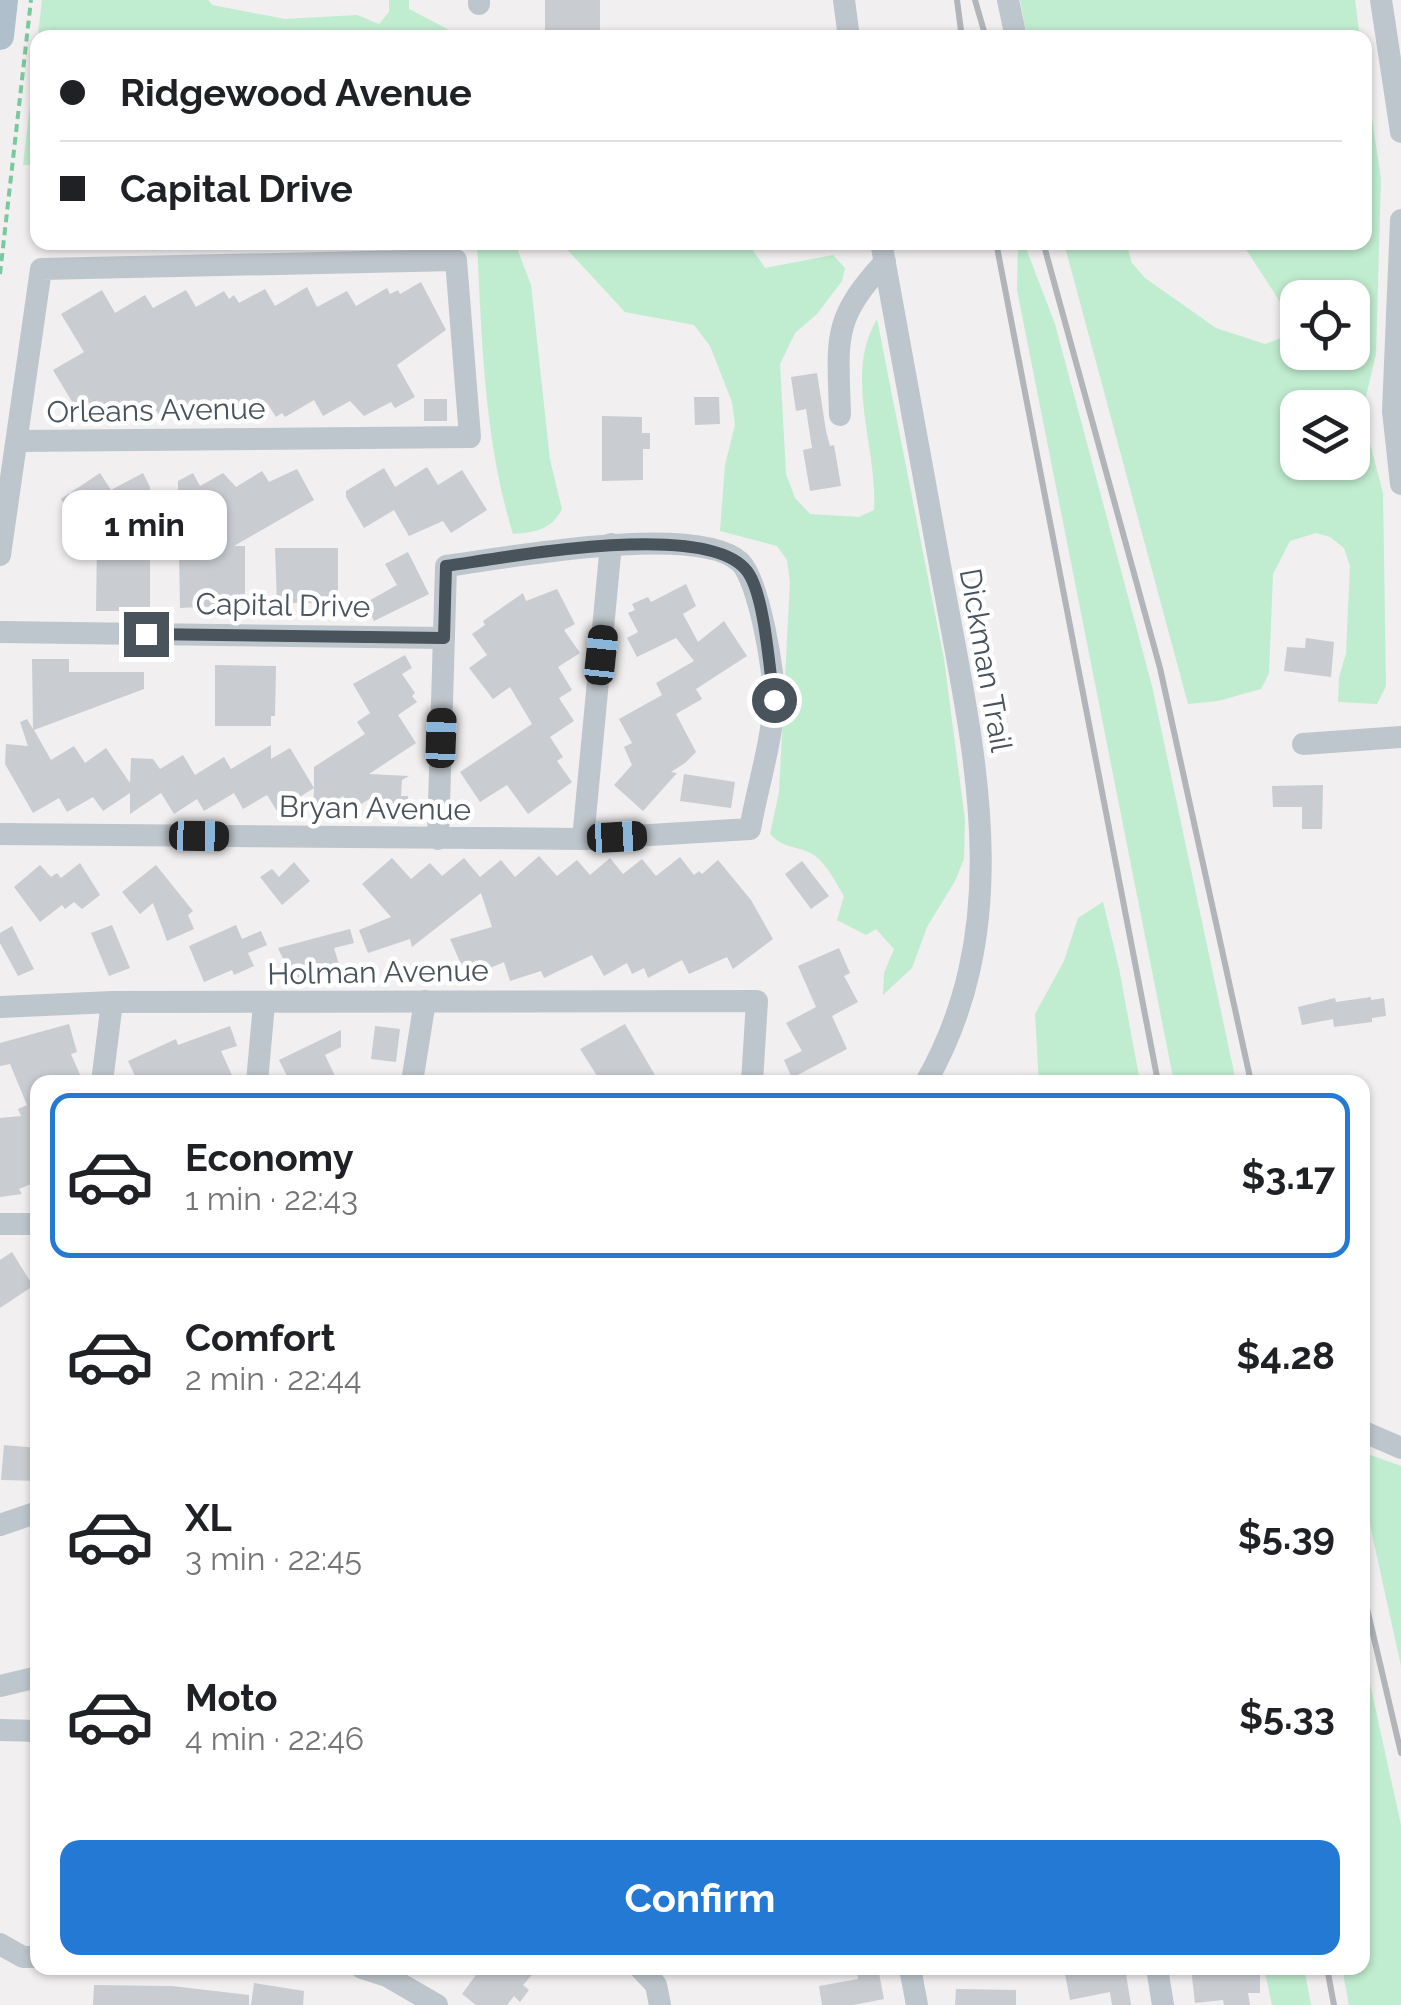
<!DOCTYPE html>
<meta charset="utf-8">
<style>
body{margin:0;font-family:Raleway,sans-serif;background:#f6f6f6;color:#202124;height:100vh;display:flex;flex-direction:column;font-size:38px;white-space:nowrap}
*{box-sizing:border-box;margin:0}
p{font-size:32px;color:#757577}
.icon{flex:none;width:55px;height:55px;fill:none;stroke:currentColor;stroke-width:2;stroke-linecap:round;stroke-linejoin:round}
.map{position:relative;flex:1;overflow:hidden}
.panel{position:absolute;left:30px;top:1075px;width:1340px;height:900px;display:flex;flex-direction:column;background:#fff;border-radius:20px;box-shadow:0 2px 8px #0004}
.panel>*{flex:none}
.hud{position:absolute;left:30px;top:30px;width:1342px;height:220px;border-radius:20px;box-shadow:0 2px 8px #0004;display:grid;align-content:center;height:220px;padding:0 30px;background:#fff}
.fabs{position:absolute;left:1280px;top:280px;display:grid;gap:20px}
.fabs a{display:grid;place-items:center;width:90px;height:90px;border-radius:20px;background:#fff;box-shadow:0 2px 8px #0004;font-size:50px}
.end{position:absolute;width:45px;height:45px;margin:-22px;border:12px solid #48535b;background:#fff;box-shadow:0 0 0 5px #fff}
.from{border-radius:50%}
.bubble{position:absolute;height:70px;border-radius:20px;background:#fff;box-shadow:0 2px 8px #0004;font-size:32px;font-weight:700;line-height:70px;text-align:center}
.car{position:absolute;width:30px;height:60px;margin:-30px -15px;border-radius:12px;box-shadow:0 0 8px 2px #0007;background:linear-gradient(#222 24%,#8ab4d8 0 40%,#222 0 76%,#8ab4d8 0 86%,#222 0)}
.hud b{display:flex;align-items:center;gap:35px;height:95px;font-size:38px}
.hud b+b{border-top:2px solid #e0e0e0}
.hud i{width:25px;height:25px;background:#202124}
ul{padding:18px 0 0;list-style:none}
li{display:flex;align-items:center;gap:30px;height:165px;margin:0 20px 15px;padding:0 10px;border:5px solid transparent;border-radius:20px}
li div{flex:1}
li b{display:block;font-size:38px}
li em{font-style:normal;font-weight:700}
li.selected{border-color:#2479d5}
li>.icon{width:90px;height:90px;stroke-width:1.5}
.button{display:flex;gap:20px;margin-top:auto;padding:20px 30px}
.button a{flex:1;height:115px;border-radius:20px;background:#2479d5;color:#fff;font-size:40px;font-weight:700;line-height:115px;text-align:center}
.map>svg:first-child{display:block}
.green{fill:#c0eccf;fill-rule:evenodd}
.building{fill:#c9ccd1}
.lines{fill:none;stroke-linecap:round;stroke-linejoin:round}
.path{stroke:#7ac89e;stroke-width:4;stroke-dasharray:8 5;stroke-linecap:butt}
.minor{stroke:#bec6cd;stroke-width:22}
.major{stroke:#b0bfcc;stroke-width:28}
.rail{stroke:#b1b4b8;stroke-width:6}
.route{stroke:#48535b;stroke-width:12}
.labels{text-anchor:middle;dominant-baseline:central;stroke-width:9;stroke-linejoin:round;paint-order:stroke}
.street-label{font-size:30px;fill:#48535b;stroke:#fff}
</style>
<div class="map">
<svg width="1401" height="2005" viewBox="0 0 1401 2005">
<rect width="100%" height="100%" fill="#f1efef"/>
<g class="green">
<polygon points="42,0 208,0 212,5 285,19 357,15 379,24 389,12 389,0 409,0 409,9 463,37 38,38 37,165 23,165"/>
<polygon points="1020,0 1355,0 1360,37 1027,37"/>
<path d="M1365 71 1381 179 1376 354 1362 413 1383 493 1386 686 1377 704 1338 702 1339 678 1346 653 1350 566 1344 548 1330 537 1316 533 1290 541 1273 574 1269 673 1261 689 1218 701 1188 704 1064 243H1126L1132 263 1145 278 1216 328 1265 344 1289 335 1295 325 1242 243 1365 242ZM1298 298H1352V352H1298ZM1298 408H1352V462H1298Z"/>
<path d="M477 243H515L531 285 550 460 562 509C551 530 536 532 513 534 484 440 482 340 477 243Z"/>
<path d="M561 243H748L765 268 833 255 845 268 842 281 817 314 795 333 780 364 786 474 795 498 810 514 859 517 874 510C878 448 843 376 877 319L944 659 965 820 964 859 955 881 927 927 912 968 883 995 884 973 894 949 876 929 866 935 837 920 844 896C836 883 827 864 814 855 798 845 785 850 770 834L779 792 790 582 787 560 777 546 720 531 725 465 735 425 732 402 710 346 694 325 625 312Z"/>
<polygon points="1018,243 1024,243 1055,324 1152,686 1236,1082 1174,1082 1017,290"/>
<polygon points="1103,902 1119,968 1140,1082 1039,1082 1035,1014 1064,961 1078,918"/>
<polygon points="1362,1452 1401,1466 1401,1666 1363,1493"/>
<polygon points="1363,1652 1401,1825 1401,2005 1349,2005 1342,1968 1362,1968"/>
<polygon points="1264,1968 1304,1968 1311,2005 1272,2005"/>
</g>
<g class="building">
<rect x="545" y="0" width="55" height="38"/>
<polygon points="421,282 446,330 397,365 415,397 395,408 391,402 364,416 350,401 323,416 314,400 285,417 282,413 276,417 267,403 242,417 231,398 202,416 194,402 162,420 151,402 123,419 110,404 83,420 53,370 84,352 61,314 102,290 115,313 145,295 153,308 186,290 196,307 224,291 229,299 234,295 239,303 265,289 275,306 307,287 317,307 347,291 356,306 387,288 390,294 398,290 400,294"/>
<polygon points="817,373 826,431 830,446 834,445 841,486 810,491 803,450 812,448 806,409 796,411 791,377"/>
<polygon points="694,397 719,397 720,424 695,425"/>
<rect x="424" y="399" width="23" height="22"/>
<polygon points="602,416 642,417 642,433 650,433 650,449 643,449 643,480 602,481"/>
<polygon points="427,467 438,485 462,470 487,510 451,533 443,521 409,536 394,510 364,528 346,497 346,491 384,468 395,487"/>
<polygon points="297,469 314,500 234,546 245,546 245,605 180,608 179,552 213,552 193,514 178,522 178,481 193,473 200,486 223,473 236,487 262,471 269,482"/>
<polygon points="100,473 111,490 143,473 150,487 150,502 88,541 61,499"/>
<polygon points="97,542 143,542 124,553 150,552 150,611 96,611"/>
<polygon points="275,548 338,548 338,603 277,603"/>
<polygon points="408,552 429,594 374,621 365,603 397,585 385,564"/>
<polygon points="686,584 696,606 683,614 698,642 724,621 747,656 696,689 702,699 676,714 696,752 685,763 671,772 677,773 643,811 614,785 632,765 624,747 632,743 619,719 662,695 656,683 694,661 676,638 637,657 627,638 638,632 628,613 635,610 632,604 648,597 651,602"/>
<polygon points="557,589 575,624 564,630 580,653 558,667 572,690 559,698 574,721 550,737 563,757 557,761 572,782 528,814 507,785 480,802 460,772 532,724 510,687 493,699 469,668 487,655 472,634 485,625 483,621 523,593 526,601"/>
<polygon points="1306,638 1334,642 1331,677 1284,671 1287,647 1305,648"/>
<polygon points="405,655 412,668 402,674 415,693 412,696 417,702 398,715 416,743 369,774 409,776 402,780 401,796 408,796 408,815 378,815 378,794 351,810 343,796 313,814 314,788 277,811 267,795 243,809 234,793 204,811 197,799 174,814 161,793 130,814 130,793 103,811 93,797 67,812 59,798 33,813 5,764 6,744 28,746 20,722 27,719 33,729 32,659 69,659 69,672 144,672 144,689 34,730 51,760 74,746 85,763 106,748 130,783 131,758 153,759 160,769 183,755 195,775 224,757 231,769 271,745 271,759 290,748 314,788 314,767 365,734 357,722 370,713 353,684"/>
<polygon points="215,665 276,666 275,716 271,716 271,726 215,726"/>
<polygon points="684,774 735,782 731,808 680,801"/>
<polygon points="1323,785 1322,829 1302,829 1302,807 1273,807 1272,786"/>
<polygon points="539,856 557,876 577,860 590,875 610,858 623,874 642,859 656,876 680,857 694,875 699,871 702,874 718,860 751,900 773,939 733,969 727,957 689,974 682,960 648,978 644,968 632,974 627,963 604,976 592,955 544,978 541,971 510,981 504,962 467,978 450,939 492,927 481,893 412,947 410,939 368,953 359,930 391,917 362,884 392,858 411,879 430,863 442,876 464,858 480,877 501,860 515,877"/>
<polygon points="802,861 829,896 811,909 785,874"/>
<polygon points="294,862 310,881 282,905 260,877 272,869 279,877"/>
<polygon points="80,863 100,895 82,909 74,902 65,909 62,905 40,922 14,887 40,865 51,877 57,873 61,878"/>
<polygon points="156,865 193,911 188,915 194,929 167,941 153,903 140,914 122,892"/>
<polygon points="112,925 130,968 109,976 91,933"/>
<polygon points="236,925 242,939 261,931 267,945 248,953 254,966 234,975 232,970 204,982 189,946"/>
<polygon points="12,926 34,969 18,976 0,943 0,933"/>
<polygon points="350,929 354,943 334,948 341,971 324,976 322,971 295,984 278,948"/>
<polygon points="839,948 850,973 844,976 858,1002 832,1016 847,1049 792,1078 784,1060 802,1051 786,1023 816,1007 798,966"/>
<polygon points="1371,997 1371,1000 1384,998 1386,1016 1372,1018 1372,1022 1334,1027 1333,1019 1302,1025 1298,1007 1335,998 1336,1002"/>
<polygon points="69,1024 77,1052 71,1054 81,1077 67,1082 38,1082 38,1181 19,1189 22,1194 0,1197 0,1118 21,1116 18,1109 27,1105 10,1064 0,1066 0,1043"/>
<polygon points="625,1024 659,1082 601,1082 580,1049"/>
<polygon points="230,1026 237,1046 221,1051 235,1082 138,1082 128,1061 176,1039 178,1045"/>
<polygon points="375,1026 400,1029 396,1062 371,1059"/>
<polygon points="341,1030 341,1047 325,1055 335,1076 321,1082 290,1082 279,1060"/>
<polygon points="12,1252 33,1286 0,1308 0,1260"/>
<polygon points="4,1445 38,1448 38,1481 1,1480"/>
<polygon points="481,1968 538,1968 523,1985 529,1990 520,2002 514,1996 507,2005 476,2005 462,1994"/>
<polygon points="857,1968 878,1968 884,1999 853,2005 822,2005 819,1986 858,1979"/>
<polygon points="1102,1968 1125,1968 1131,2005 1112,2005 1110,1992 1070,2000 1065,1974"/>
<polygon points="1191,1968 1260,1968 1260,1993 1248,1993 1250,2005 1224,2005 1223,2000 1195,2003"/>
<polygon points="254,1983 304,1991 303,2005 251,2005"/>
<polygon points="94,1985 172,1986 249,1995 249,2005 93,2005"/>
<polygon points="956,1989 1016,1990 1016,2005 955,2005"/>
</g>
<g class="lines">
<polyline class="path" points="0,274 31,0"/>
<g class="minor">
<polyline points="479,0 479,4"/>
<polyline points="844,0 849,38"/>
<polyline points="1008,0 1016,38"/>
<polyline points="1381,0 1401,132"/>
<polyline points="1401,220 1393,411 1401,484"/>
<path d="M881 242C901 352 921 462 941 571 972 744 1019 919 926 1082"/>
<path d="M840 415C838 339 831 320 885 262"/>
<polyline points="0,555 41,269 456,260 470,437 18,441"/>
<polyline points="0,632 444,638"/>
<polyline points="1303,744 1401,737"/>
<path d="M0 834 583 839 750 829C757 789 772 742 774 701 775 675 759 580 740 562 697 522 505 558 446 566L438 839"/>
<polyline points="583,839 611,544"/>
<polyline points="0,1007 112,1002 757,1001 752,1082"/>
<polyline points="102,1082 112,1002"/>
<polyline points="257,1082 264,1004"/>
<polyline points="412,1082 425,1001"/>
<polyline points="0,1224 38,1224"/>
<polyline points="1362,1431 1401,1448"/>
<polyline points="0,1525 38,1512"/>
<polyline points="0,1686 38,1677"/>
<polyline points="0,1730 38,1731"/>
<polyline points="0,1944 23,1957 38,1957"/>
<polyline points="362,1968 387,1976 437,2005"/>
<polyline points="640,1968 656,1985 660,2005"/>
<polyline points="910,1968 917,2005"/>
<polyline points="1157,1968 1163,2005"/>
</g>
<polyline class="major" points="0,36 4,0"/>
<g class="rail">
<polyline points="957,0 962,38"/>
<polyline points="975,0 986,38"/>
<polyline points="996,242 1158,1082"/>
<polyline points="1043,242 1160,668 1251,1082"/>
<polyline points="1362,1587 1401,1753"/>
<polyline points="1327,1968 1334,2005"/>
</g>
</g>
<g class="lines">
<path class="route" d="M146 634 444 638 446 566C505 558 714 517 749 574 765 600 769 667 774 700"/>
</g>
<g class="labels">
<g class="street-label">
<text transform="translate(156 410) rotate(-1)">Orleans Avenue</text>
<text transform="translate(283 605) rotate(1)">Capital Drive</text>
<text transform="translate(986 660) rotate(80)">Dickman Trail</text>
<text transform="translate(375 808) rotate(1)">Bryan Avenue</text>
<text transform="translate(378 972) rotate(-1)">Holman Avenue</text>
</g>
</g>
</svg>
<div class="fabs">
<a><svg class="icon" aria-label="locate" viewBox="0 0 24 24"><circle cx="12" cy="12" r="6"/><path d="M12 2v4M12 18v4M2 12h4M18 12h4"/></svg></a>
<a><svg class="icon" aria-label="layers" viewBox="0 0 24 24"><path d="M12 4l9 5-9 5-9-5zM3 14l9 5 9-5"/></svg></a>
</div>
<i class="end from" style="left:774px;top:700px"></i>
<i class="end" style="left:146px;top:634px"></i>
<div class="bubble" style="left:62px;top:490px;width:165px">1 min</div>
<i class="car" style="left:601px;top:655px;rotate:6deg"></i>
<i class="car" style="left:441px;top:738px;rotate:2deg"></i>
<i class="car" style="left:199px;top:836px;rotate:91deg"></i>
<i class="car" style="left:617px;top:837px;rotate:87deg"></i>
<div class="hud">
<b><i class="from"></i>Ridgewood Avenue</b>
<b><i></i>Capital Drive</b>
</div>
<section class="panel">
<ul>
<li class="selected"><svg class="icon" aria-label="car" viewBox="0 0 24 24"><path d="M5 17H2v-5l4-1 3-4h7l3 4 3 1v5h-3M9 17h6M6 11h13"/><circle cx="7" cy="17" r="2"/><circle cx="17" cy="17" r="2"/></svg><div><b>Economy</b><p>1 min · 22:43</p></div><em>$3.17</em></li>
<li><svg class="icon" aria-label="car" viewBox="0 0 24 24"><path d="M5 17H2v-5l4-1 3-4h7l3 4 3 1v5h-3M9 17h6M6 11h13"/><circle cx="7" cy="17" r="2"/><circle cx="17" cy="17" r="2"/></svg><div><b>Comfort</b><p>2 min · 22:44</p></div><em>$4.28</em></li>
<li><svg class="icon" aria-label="car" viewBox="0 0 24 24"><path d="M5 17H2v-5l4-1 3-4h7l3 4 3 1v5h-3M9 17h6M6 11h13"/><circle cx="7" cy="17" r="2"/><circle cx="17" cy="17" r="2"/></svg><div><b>XL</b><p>3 min · 22:45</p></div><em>$5.39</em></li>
<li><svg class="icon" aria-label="car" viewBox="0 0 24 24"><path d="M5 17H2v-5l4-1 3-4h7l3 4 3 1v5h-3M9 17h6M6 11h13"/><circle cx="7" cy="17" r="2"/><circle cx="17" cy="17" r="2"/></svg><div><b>Moto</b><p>4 min · 22:46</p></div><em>$5.33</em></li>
</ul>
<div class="button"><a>Confirm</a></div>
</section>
</div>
